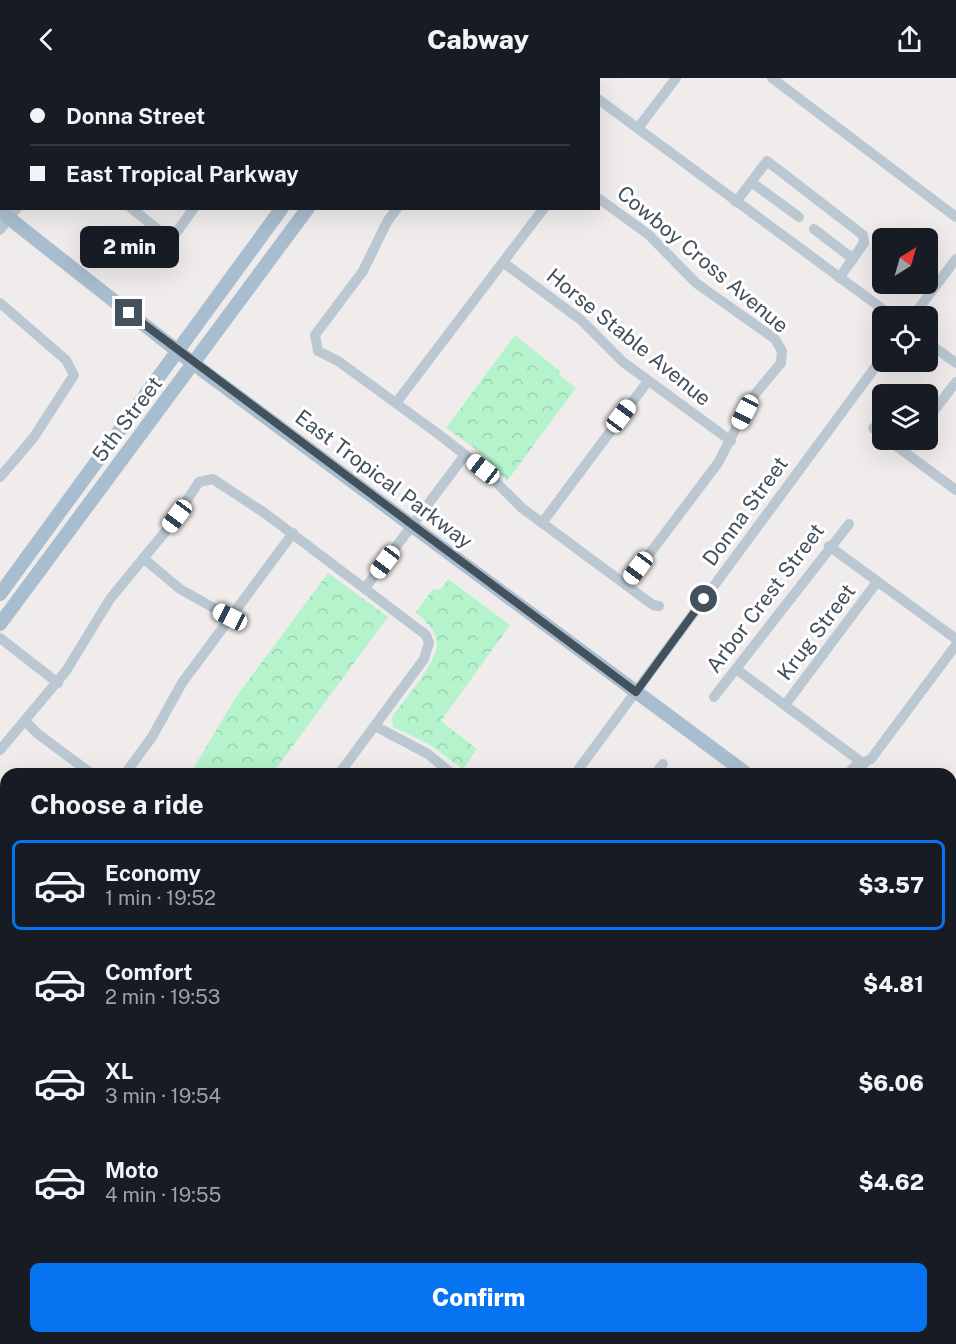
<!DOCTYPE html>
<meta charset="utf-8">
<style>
body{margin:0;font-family:"Public Sans",sans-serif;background:#242831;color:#f1f3f6;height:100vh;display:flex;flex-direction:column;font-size:22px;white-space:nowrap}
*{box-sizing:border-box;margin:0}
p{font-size:20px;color:#9ea1a6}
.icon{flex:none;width:33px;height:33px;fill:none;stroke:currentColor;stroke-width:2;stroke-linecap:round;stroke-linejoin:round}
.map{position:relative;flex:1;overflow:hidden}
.drawer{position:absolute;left:0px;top:690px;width:957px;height:576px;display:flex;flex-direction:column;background:#171b24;border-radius:18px 18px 0 0;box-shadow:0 6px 24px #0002}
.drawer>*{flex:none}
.top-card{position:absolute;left:0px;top:0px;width:600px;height:132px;box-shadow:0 6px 24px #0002;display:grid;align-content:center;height:132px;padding:0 30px;background:#171b24}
.needle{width:39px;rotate:37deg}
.controls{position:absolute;left:872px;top:150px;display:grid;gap:12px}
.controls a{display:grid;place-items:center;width:66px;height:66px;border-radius:9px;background:#171b24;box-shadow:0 6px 24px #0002;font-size:30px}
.end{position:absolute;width:27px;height:27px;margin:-14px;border:8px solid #43515c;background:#fff;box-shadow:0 0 0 3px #fff}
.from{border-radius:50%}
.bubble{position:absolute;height:42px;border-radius:9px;background:#171b24;box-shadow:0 6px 24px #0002;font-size:20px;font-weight:800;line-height:42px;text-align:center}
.car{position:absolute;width:18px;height:36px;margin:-18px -9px;border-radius:8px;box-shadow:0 0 4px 2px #0007;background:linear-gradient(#fff 24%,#345 0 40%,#fff 0 76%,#345 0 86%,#fff 0)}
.top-card b{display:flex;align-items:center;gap:21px;height:57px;font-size:22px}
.top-card b+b{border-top:2px solid #363941}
.top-card i{width:15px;height:15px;background:#f1f3f6}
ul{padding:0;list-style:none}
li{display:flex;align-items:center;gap:18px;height:90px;margin:0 12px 9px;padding:0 18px;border:3px solid transparent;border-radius:9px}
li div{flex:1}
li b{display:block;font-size:22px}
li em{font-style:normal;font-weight:800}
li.active{border-color:#0673f0}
li>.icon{width:54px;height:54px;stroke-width:1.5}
h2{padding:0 30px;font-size:27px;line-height:72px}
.action{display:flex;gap:12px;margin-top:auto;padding:12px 30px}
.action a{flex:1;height:69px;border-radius:9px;background:#0673f0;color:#fff;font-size:24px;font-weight:800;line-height:69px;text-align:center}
header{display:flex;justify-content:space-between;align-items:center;height:78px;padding:0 30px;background:#171b24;font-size:27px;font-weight:800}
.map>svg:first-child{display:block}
.forest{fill:url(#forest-crowns)}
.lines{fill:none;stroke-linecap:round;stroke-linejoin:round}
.minor{stroke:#bbc8d1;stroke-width:10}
.major{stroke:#a8bdcf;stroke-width:14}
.route{stroke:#43515c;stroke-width:8}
.labels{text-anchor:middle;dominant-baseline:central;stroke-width:6;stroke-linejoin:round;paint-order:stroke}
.street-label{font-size:21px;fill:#43515c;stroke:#fff}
</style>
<header><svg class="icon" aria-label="back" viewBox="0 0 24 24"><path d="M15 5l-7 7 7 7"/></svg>Cabway<svg class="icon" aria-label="share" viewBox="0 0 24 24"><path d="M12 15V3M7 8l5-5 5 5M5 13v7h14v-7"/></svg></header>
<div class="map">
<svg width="956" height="1266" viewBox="0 0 956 1266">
<defs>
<pattern id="forest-crowns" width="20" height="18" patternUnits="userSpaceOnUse" patternTransform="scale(1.5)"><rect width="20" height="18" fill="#b4f3cb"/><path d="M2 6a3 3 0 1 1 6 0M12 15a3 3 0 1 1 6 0" fill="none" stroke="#9cd2b1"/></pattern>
</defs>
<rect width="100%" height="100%" fill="#f0ecec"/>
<g class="forest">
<polygon points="515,257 561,294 559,297 576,310 507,403 477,372 446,350"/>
<polygon points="328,495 388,539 272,696 190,696 236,619"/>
<path d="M448 501 510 547 441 643 477 671 463 691 429 666 393 649 392 639C404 622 439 583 437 564 436 552 424 542 416 534L433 511 440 512Z"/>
<polygon points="956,1144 956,1266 865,1266 869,1260 951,1260 951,1150"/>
</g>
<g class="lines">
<g class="minor">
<polyline points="144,0 146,2"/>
<polyline points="435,0 437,2"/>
<polyline points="570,0 572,2"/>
<polyline points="772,0 956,139"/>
<polyline points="584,2 585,0"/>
<polyline points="598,21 892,238"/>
<polyline points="0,31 2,32"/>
<polyline points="638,50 676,0"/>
<polyline points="751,104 799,139"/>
<polyline points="598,120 649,157 696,205 775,261 782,273 781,285 751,321 718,385 626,507"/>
<polyline points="736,124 767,83 863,157 864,165 839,200"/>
<polyline points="131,130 167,159 176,155 194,130"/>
<polyline points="397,130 387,144 363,193 315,257 318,273 338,283 441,358 483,391 522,430 653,527 659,528"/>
<polyline points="814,151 853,181"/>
<polyline points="0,152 17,130"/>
<polyline points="504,185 581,242 623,284 731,363"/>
<polyline points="0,225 66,282 74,297 34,359 0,399"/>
<polyline points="913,238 956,181"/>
<polyline points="927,264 956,285"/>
<polyline points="396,325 544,130"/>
<polyline points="927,342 956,304"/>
<polyline points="873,350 882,357"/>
<polyline points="888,362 956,412"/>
<polyline points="903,373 912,362"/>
<polyline points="542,445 648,303"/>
<polyline points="829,468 956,561"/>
<polyline points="143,480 180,511 230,539"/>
<polyline points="365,510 465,377"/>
<polyline points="0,560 58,605"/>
<polyline points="736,591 864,686"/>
<polyline points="714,619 849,446"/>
<polyline points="785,627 877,504"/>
<polyline points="25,643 38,656 92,696"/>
<polyline points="375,648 428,676 452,696"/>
<polyline points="0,672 66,593 110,521 169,449 199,404 213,401 266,436 426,557 429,565 424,581 339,696"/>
<polyline points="125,696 152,659 182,605 293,455"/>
<polyline points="575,696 882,280"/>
<polyline points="655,696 663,686"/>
<polyline points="848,696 854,689 871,681 956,567"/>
<polyline points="951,750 956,739"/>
<polyline points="0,758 6,763"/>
<polyline points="0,850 6,854"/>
<polyline points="951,949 956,952"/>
<polyline points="951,987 956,981"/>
<polyline points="0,1075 6,1067"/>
<polyline points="951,1115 956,1109"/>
<polyline points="426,1260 434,1266"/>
<polyline points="549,1260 557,1266"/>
<polyline points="735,1260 744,1266"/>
<polyline points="69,1266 76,1260"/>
<polyline points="151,1266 155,1260"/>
<polyline points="249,1266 254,1260"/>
<polyline points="842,1266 847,1260"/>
</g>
<g class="major">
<polyline points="377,2 378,0"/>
<polyline points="402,2 403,0"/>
<polyline points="0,133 194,286 747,696"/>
<polyline points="0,516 282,130"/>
<polyline points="0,546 308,130"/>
<polyline points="951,846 956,850"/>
</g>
</g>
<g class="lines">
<polyline class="route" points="129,235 636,614 704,521"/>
</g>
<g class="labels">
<g class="street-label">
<text transform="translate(703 181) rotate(40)">Cowboy Cross Avenue</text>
<text transform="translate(629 259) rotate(39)">Horse Stable Avenue</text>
<text transform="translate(127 341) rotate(-53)">5th Street</text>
<text transform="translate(384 401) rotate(37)">East Tropical Parkway</text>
<text transform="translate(745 433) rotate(-54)">Donna Street</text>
<text transform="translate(765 520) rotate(-53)">Arbor Crest Street</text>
<text transform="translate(816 554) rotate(-53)">Krug Street</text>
</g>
</g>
</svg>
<div class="controls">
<a><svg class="needle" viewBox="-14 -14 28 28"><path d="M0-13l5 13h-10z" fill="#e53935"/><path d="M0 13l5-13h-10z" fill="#9ea1a6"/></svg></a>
<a><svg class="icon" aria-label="locate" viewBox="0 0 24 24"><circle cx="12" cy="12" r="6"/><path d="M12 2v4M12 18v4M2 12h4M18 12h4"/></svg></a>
<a><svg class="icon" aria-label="layers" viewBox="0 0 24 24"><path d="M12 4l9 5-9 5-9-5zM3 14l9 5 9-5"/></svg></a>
</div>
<i class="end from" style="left:704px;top:521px"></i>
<i class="end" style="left:129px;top:235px"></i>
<div class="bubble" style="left:80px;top:148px;width:99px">2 min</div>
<i class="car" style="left:745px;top:334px;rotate:207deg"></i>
<i class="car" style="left:621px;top:338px;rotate:37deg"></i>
<i class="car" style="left:483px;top:391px;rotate:308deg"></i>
<i class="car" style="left:177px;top:438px;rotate:217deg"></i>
<i class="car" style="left:385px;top:484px;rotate:217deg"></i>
<i class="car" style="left:638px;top:490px;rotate:217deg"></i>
<i class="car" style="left:230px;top:539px;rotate:297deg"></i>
<div class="top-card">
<b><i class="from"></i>Donna Street</b>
<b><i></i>East Tropical Parkway</b>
</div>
<section class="drawer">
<h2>Choose a ride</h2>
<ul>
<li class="active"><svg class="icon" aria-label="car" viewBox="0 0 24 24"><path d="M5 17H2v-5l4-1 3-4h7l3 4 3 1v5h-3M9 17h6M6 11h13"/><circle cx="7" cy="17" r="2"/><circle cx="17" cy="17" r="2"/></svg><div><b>Economy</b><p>1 min · 19:52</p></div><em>$3.57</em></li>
<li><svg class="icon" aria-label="car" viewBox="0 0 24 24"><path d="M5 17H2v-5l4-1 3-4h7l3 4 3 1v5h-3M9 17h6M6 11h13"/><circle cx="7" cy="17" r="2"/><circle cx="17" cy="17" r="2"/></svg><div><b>Comfort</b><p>2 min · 19:53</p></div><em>$4.81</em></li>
<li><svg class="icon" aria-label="car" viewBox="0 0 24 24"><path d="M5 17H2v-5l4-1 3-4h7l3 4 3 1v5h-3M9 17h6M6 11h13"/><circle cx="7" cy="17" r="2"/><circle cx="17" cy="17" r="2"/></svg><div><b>XL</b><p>3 min · 19:54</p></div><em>$6.06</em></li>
<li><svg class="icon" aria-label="car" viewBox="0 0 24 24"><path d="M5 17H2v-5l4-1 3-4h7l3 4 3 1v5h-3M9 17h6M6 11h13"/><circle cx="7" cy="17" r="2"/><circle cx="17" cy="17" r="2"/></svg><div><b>Moto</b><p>4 min · 19:55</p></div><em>$4.62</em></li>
</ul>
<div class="action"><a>Confirm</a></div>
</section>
</div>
